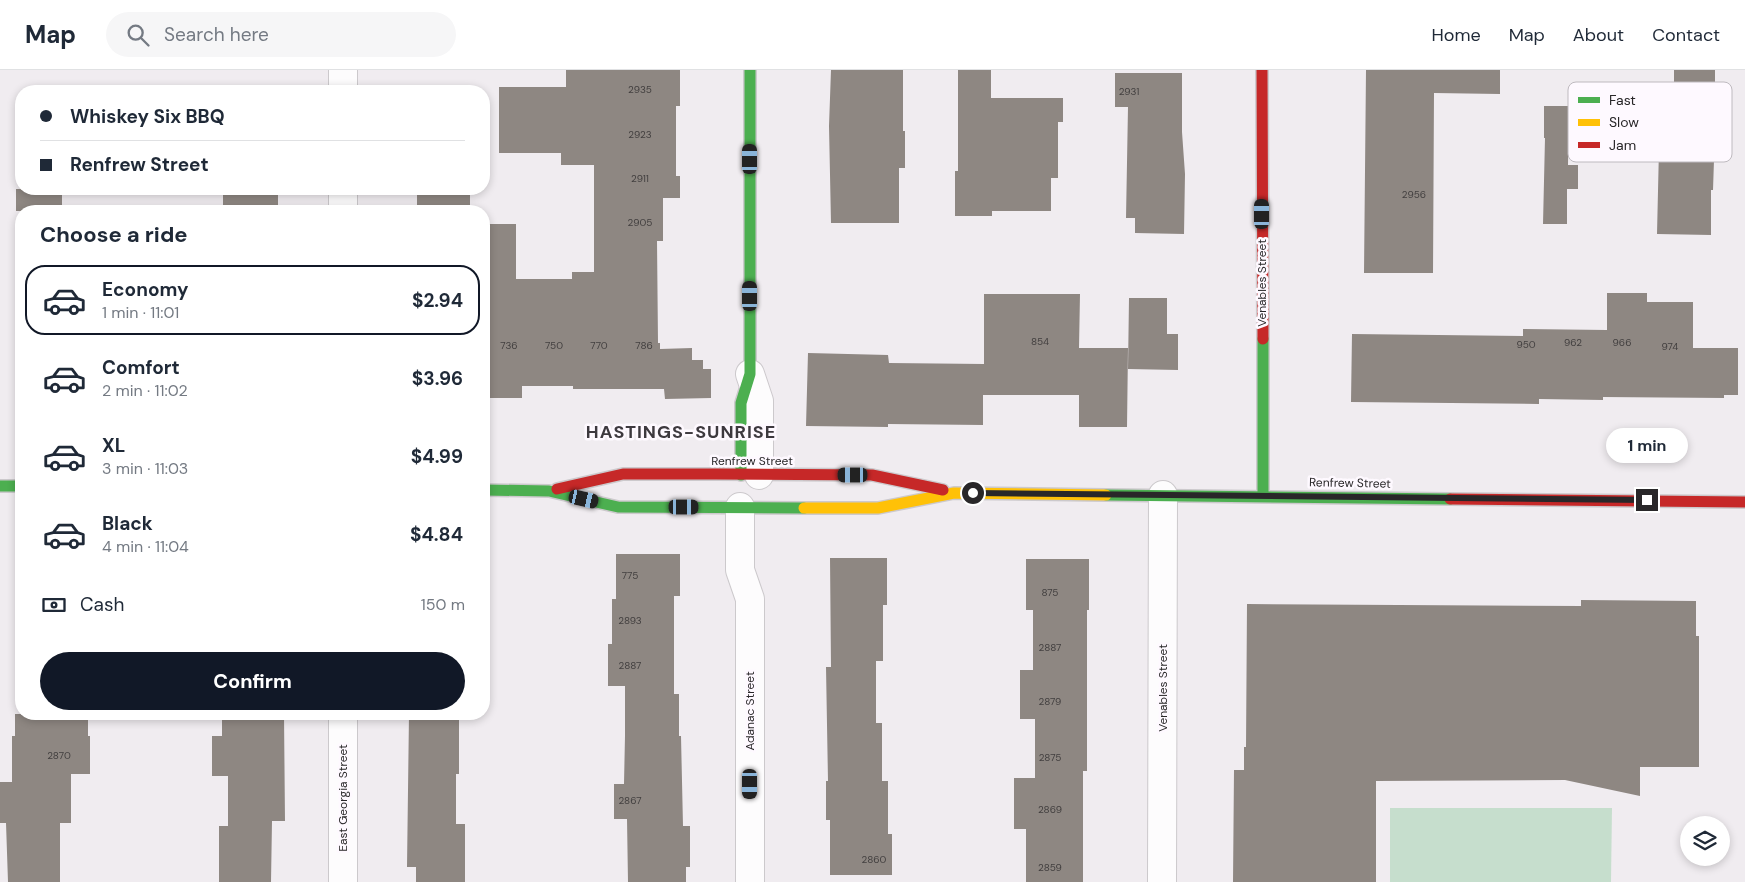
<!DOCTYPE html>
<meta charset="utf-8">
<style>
body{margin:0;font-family:"DM Sans",sans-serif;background:#f6f6f7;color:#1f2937;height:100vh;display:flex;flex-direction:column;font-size:19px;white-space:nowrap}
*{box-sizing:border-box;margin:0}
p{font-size:16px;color:#747a83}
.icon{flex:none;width:28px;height:28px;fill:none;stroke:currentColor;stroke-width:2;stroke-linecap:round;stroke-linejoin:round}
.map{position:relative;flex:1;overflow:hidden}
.sheet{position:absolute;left:15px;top:135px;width:475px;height:515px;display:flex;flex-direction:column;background:#fff;border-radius:20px;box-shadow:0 2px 8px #0003}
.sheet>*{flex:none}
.guide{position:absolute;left:15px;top:15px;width:475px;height:110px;border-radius:20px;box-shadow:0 2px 8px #0003;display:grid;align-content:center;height:110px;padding:0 25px;background:#fff}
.controls{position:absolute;left:1680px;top:746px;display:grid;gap:10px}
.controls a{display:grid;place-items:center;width:50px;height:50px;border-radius:50%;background:#fff;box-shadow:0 2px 8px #0003;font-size:25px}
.end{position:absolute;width:22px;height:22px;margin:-11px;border:6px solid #292729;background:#fff;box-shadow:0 0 0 2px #fff}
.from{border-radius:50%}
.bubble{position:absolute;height:35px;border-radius:18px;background:#fff;box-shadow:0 2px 8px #0003;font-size:16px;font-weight:700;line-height:35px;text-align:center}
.car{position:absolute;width:15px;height:30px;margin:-15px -8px;border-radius:6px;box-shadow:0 0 4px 1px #0007;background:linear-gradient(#222 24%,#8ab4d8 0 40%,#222 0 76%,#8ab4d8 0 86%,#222 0)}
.guide b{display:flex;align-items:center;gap:18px;height:48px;font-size:19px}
.guide b+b{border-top:1px solid #e0e1e3}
.guide i{width:12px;height:12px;background:#1f2937}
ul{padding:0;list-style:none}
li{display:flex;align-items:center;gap:15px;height:70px;margin:0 10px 8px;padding:0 15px;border:2px solid transparent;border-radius:20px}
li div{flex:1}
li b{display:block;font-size:19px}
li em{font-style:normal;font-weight:700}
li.current{border-color:#111827}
li>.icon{width:45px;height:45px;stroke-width:1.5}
h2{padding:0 25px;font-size:22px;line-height:60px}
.pay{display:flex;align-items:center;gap:12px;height:55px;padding:0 25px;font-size:19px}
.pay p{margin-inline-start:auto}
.button{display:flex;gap:10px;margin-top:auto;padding:10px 25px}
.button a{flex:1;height:58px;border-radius:30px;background:#111827;color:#fff;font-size:20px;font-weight:700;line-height:58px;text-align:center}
header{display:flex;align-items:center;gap:30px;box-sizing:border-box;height:70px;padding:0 25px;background:#fff;border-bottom:1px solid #e0e1e3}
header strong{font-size:24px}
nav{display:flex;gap:28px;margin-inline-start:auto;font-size:18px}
.search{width:350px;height:45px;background:#f6f6f7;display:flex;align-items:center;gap:12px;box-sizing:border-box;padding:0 18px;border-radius:28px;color:#747a83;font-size:19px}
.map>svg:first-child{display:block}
.green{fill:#c6decd}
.building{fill:#8e8782}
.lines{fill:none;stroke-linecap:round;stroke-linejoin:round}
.street-casing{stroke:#ccc9cc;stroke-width:30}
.fast-casing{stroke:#ccc9cc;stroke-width:14}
.slow-casing{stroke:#ccc9cc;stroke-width:14}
.jam-casing{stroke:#ccc9cc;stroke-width:14}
.street{stroke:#fdfcfd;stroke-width:28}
.fast{stroke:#4caf50;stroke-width:11}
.slow{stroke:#ffc107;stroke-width:11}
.jam{stroke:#c62828;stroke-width:11}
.route{stroke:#292729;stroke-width:6}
.labels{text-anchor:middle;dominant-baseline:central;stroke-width:5;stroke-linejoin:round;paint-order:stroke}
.number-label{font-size:10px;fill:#423f3f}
.street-label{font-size:12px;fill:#292729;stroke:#fef9ff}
.district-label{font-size:18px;font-weight:bold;letter-spacing:1px;fill:#3d393e;stroke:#fef9ff}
.key{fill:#fef9ff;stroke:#bebabf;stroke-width:1}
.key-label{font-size:14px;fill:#292729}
</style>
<header>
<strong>Map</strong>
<div class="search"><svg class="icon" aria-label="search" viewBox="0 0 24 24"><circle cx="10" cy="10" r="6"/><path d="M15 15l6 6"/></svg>Search here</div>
<nav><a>Home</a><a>Map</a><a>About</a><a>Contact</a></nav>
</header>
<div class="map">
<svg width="1745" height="812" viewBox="0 0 1745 812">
<rect width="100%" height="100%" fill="#f0ecf0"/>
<polygon class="green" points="1390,738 1612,738 1611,812 1390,812"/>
<g class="building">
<polygon points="566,0 680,0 680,36 676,36 676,106 680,106 680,128 663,128 663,171 657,171 658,273 660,273 660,279 692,278 692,290 703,290 703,299 711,299 711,328 665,329 664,319 573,319 573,316 522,316 522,328 484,328 484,202 487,202 487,154 516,154 516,209 572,209 572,202 594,202 594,95 561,95 561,83 499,83 499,17 566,17"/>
<polygon points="831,0 903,0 903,61 905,61 905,98 899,98 899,153 831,153 829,56"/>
<polygon points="958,0 991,0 991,28 1063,28 1063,52 1058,52 1058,108 1051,108 1051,141 992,141 992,146 955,146 955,101 958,101"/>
<polygon points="1366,0 1500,0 1500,24 1434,23 1433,203 1364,203"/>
<polygon points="1674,0 1715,0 1715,23 1709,23 1709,90 1714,90 1713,120 1711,120 1711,165 1657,164 1659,78 1663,78 1663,31 1674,31"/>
<polygon points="1115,3 1182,3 1182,62 1185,104 1184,164 1135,163 1135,148 1126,148 1128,37 1115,37"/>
<polygon points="1544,36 1569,36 1568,95 1578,95 1578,119 1567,119 1567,154 1543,154 1545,68 1544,68"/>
<rect x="16" y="119" width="46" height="22"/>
<rect x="223" y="119" width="55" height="22"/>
<rect x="417" y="119" width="53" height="22"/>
<polygon points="1607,223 1647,223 1647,232 1693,232 1693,278 1738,278 1738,325 1724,325 1724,328 1603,327 1603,330 1539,329 1539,334 1351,332 1352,264 1523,266 1523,259 1607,260"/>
<polygon points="984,224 1080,224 1079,278 1128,278 1127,357 1079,357 1079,325 983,325 983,355 888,354 888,357 806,356 808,283 888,285 889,293 984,294"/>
<polygon points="1129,228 1167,228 1167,264 1178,264 1178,300 1128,299"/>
<polygon points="616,484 680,484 680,526 674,526 674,624 679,624 679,666 681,666 683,756 690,756 690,797 686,797 686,812 628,812 627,749 614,749 614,714 624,714 625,666 625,616 608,616 608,574 612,574 612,529 616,529"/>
<polygon points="830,488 887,488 887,535 883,535 883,591 876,591 876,653 882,653 882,711 888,711 888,764 892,764 892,805 830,805 830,750 826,750 826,711 828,711 826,597 831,597"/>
<polygon points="1026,489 1089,489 1089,540 1087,540 1087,701 1083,701 1083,812 1026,812 1026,759 1014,759 1014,708 1035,708 1035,649 1020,649 1020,600 1033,600 1033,540 1026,540"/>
<polygon points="1581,530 1696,531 1696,566 1699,566 1699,697 1640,697 1640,726 1565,710 1376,711 1376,812 1233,812 1234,700 1244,700 1244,677 1246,677 1247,534 1581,536"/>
<polygon points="15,644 88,644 88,666 90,666 90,704 71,704 71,753 60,753 60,812 8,812 6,753 0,753 0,712 12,712 12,666 15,666"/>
<polygon points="222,644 284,644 285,751 272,751 271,812 219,812 219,756 228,756 228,706 212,706 212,666 222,666"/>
<polygon points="409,644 459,644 459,704 456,704 456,754 465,754 465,812 416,812 416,797 407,797"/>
</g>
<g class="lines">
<defs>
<g id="street">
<polyline points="343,21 343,0"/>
<polyline points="343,141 343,119"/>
<polyline points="750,304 759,331 759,405"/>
<polyline points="740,437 740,500 750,529 750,812"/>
<polyline points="343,644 343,812"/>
<polyline points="1162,812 1163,425"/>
</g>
<g id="fast">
<polyline points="1263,269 1263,426"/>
<polyline points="741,405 741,333 750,304 750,0"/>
<polyline points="0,416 21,416"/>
<polyline points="484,420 549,421 618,437 804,438"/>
<polyline points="1106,425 1450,429"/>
</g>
<polyline id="slow" points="804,438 878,438 954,423 1106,425"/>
<g id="jam">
<polyline points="1262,0 1263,269"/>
<polyline points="557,419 623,404 716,404 872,405 943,420"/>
<polyline points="1450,429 1745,432"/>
</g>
</defs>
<use href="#street" class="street-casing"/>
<use href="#fast" class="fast-casing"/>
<use href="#slow" class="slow-casing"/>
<use href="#jam" class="jam-casing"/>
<use href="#street" class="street"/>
<use href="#fast" class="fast"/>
<use href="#slow" class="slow"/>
<use href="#jam" class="jam"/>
</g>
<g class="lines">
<polyline class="route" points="973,423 1647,430"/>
</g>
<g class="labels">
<g class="number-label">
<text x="640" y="19">2935</text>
<text x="1129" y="21">2931</text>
<text x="640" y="64">2923</text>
<text x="640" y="108">2911</text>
<text x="1414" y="124">2956</text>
<text x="640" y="152">2905</text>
<text x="1040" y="271">854</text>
<text x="1573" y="272">962</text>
<text x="1622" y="272">966</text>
<text x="1526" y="274">950</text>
<text x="509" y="275">736</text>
<text x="554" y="275">750</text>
<text x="599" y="275">770</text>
<text x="644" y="275">786</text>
<text x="1670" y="276">974</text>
<text x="630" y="505">775</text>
<text x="1050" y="522">875</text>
<text x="630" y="550">2893</text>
<text x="1050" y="577">2887</text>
<text x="630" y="595">2887</text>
<text x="1050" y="631">2879</text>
<text x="59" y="685">2870</text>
<text x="1050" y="687">2875</text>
<text x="630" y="730">2867</text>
<text x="1050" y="739">2869</text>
<text x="874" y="789">2860</text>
<text x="1050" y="797">2859</text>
</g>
<g class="street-label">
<text transform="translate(1262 213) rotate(-90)">Venables Street</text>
<text x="752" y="391">Renfrew Street</text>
<text transform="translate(1350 413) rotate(1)">Renfrew Street</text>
<text transform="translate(1163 618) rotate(-90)">Venables Street</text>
<text transform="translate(750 641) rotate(-90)">Adanac Street</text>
<text transform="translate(343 728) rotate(-90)">East Georgia Street</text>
</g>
<g class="district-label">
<text x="681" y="362">HASTINGS-SUNRISE</text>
</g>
</g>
<rect x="1568" y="12" width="164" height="80" rx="8" class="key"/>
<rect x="1578" y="27" width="22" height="6" fill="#4caf50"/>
<rect x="1578" y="49" width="22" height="7" fill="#ffc107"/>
<rect x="1578" y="72" width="22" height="6" fill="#c62828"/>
<g class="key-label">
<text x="1609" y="35">Fast</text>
<text x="1609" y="57">Slow</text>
<text x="1609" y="80">Jam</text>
</g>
</svg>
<div class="controls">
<a><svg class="icon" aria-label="layers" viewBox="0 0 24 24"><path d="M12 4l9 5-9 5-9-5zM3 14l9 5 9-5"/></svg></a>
</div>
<i class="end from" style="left:973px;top:423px"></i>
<i class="end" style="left:1647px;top:430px"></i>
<div class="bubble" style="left:1606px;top:358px;width:82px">1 min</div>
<i class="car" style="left:750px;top:89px;rotate:0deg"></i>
<i class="car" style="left:1262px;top:144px;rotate:0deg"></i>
<i class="car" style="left:750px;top:226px;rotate:0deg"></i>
<i class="car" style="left:853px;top:405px;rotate:270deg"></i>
<i class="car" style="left:584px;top:429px;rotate:103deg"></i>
<i class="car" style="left:684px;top:437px;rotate:90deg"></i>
<i class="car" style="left:750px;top:714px;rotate:180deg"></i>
<div class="guide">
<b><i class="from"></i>Whiskey Six BBQ</b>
<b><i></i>Renfrew Street</b>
</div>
<section class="sheet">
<h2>Choose a ride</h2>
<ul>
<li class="current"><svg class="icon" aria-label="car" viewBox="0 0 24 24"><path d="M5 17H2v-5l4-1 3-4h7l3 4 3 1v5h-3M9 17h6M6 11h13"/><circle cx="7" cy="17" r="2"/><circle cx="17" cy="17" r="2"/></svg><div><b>Economy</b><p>1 min · 11:01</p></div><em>$2.94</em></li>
<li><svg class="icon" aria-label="car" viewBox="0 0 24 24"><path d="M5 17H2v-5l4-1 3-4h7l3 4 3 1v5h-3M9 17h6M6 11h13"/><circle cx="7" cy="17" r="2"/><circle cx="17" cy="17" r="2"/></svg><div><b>Comfort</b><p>2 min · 11:02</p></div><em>$3.96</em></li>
<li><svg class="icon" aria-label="car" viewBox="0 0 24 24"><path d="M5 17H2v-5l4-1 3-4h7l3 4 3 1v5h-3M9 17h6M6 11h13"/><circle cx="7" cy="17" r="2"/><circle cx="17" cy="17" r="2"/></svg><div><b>XL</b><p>3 min · 11:03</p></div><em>$4.99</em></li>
<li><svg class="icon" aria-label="car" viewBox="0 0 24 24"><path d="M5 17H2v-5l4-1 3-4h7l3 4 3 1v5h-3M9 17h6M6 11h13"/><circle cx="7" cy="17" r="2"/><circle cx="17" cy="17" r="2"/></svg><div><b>Black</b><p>4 min · 11:04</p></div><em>$4.84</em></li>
</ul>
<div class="pay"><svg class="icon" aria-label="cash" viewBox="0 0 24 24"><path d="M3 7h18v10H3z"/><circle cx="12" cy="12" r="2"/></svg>Cash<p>150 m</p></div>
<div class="button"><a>Confirm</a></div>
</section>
</div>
